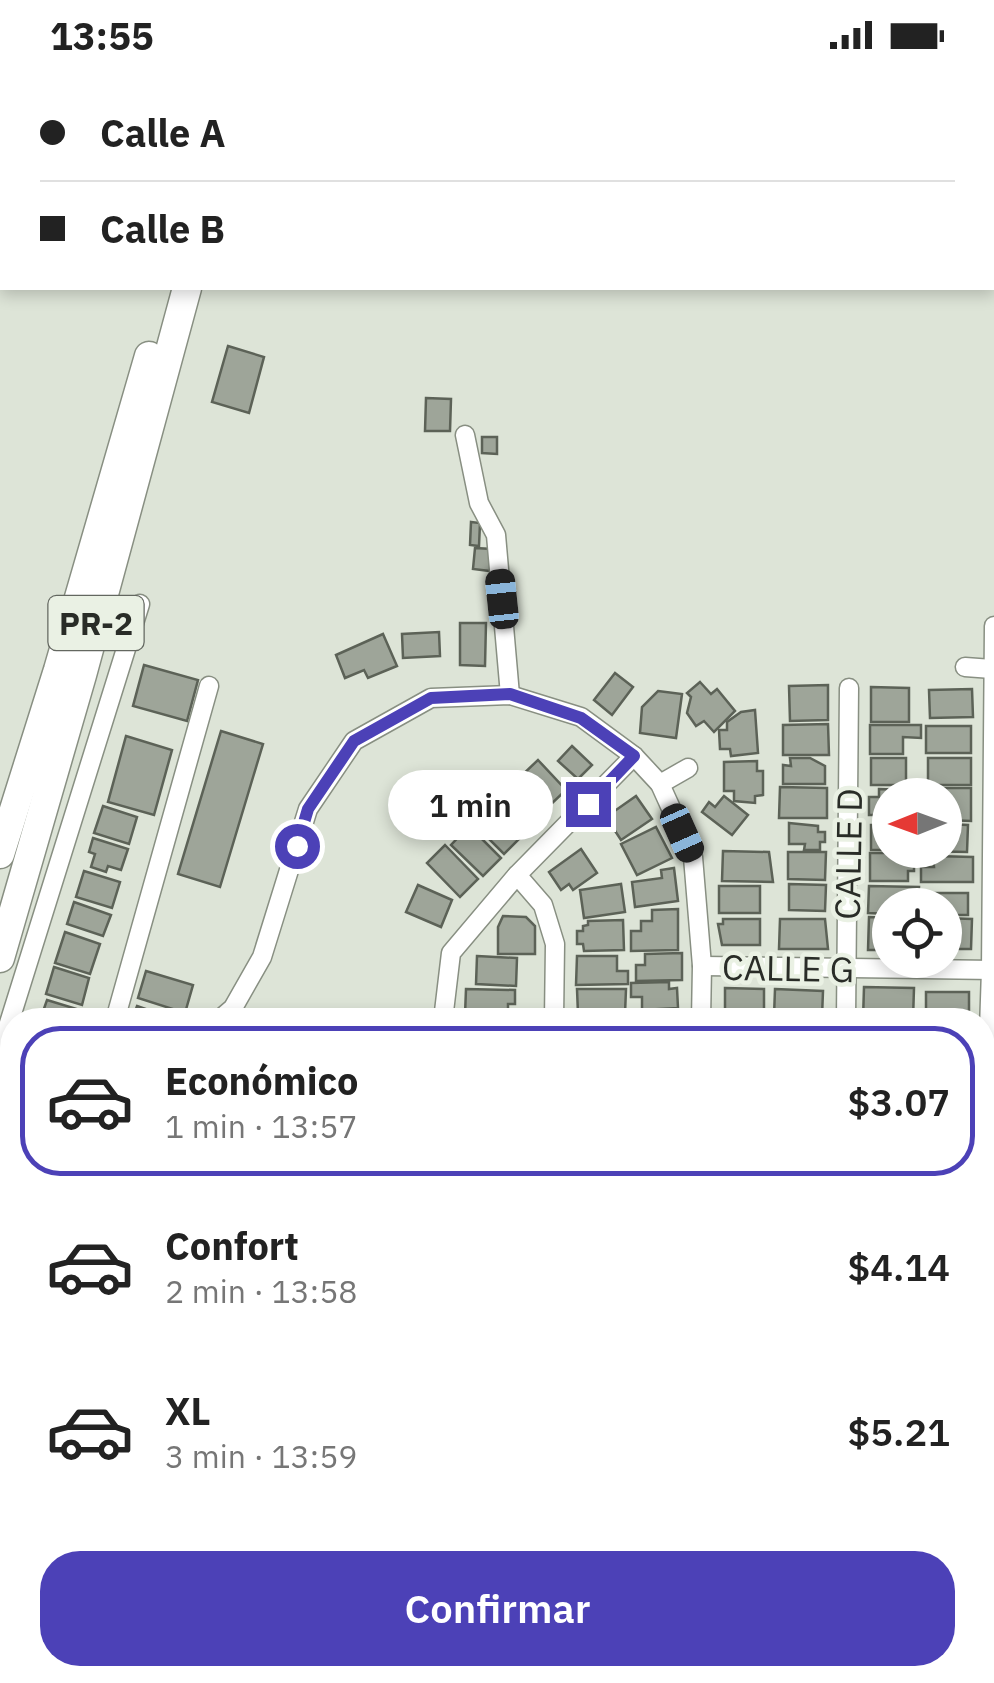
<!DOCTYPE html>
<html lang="es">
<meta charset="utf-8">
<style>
body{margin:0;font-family:"IBM Plex Sans",sans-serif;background:#f6f6f6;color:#222;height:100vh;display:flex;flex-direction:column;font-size:38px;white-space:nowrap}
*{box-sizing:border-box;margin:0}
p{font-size:32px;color:#767676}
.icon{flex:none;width:55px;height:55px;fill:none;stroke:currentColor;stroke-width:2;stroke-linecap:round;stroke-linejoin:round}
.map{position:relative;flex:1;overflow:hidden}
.side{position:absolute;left:0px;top:938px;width:995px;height:678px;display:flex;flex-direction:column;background:#fff;border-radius:40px 40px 0 0;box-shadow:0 5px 15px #0003}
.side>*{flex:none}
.banner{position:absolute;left:0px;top:0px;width:995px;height:220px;box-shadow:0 5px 15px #0003;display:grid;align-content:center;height:220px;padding:0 40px;background:#fff}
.needle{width:65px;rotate:269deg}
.controls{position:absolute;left:872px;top:708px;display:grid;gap:20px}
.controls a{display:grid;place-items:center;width:90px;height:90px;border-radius:50%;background:#fff;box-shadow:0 5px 15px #0003;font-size:50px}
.end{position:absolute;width:45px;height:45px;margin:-22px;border:12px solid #4c41b7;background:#fff;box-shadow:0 0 0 5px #fff}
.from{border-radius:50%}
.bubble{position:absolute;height:70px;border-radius:35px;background:#fff;box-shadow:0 5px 15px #0003;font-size:32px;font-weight:600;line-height:70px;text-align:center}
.car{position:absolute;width:30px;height:60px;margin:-30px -15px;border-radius:12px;box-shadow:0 0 8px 2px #0007;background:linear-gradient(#222 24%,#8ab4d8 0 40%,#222 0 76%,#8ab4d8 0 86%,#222 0)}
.banner b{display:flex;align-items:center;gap:35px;height:95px;font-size:38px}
.banner b+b{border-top:2px solid #e0e0e0}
.banner i{width:25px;height:25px;background:#222}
ul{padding:18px 0 0;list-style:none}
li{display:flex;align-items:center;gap:30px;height:150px;margin:0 20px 15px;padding:0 20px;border:5px solid transparent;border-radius:40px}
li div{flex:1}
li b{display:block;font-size:38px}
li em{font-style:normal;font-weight:600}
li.on{border-color:#4c41b7}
li>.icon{width:90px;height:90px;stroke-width:1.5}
.button{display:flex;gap:20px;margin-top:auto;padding:20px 40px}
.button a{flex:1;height:115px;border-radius:40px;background:#4c41b7;color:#fff;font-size:40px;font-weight:600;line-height:115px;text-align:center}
.status{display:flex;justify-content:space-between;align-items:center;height:70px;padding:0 50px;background:#fff;direction:ltr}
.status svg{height:28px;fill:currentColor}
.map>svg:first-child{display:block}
.green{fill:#a9bd98}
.building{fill:#9ea599;stroke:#5c6257;stroke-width:2.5}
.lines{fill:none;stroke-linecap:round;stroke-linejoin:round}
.street-casing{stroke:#888f82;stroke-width:21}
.primary-casing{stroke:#888f82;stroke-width:31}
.street{stroke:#fff;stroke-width:18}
.primary{stroke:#fff;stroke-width:28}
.route{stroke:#4c41b7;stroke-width:12}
.labels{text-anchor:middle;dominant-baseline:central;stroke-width:9;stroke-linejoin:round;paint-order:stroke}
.shield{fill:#eaf1e4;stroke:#636760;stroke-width:2.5}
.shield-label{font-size:32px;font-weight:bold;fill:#292c27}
.street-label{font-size:35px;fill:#292c27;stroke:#eaf1e4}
</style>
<div class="status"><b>13:55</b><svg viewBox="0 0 49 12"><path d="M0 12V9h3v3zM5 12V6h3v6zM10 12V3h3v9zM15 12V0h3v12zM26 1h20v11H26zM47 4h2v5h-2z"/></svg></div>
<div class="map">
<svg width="994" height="1613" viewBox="0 0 994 1613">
<rect width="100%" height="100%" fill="#dde4d7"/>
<polygon class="green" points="983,1280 994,1296 994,1388 983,1389"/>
<g class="building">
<polygon points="228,276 264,287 249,343 212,332"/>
<polygon points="426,328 451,329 450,361 425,361"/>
<polygon points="482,367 497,367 497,384 482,383"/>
<polygon points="471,452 480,453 479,476 470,475"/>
<polygon points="475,478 492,479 490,501 473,499"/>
<polygon points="460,553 486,553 485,596 460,595"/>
<polygon points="439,562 440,586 403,588 402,564"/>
<polygon points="383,564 397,596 368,608 364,600 345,608 336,585"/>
<polygon points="144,595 198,610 187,651 133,636"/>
<polygon points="615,603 633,617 612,645 594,630"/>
<polygon points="700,612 711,624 717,619 735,641 714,662 704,651 696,656 687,643 691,627 687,623"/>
<polygon points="828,615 828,650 790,651 789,616"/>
<polygon points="871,617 909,618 909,652 871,652"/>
<polygon points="972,619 973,647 930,648 929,620"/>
<polygon points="658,621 682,624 676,668 640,663 642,637"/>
<polygon points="755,640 758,683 731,686 730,679 720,679 719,660 727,660 727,652 741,642"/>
<polygon points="828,654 829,685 783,685 783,655"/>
<polygon points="870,655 921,655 921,668 903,667 903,684 870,684"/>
<rect x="926" y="656" width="45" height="27"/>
<polygon points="221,661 263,674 220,817 178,804"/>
<polygon points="126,666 172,680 154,745 108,732"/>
<polygon points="572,676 592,695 578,709 558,691"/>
<polygon points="790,688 810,688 825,696 825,714 783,714 783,695 791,696"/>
<rect x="871" y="688" width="35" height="27"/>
<rect x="928" y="688" width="43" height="27"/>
<polygon points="538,690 566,720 547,738 519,708"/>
<polygon points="757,691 757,701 763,701 763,725 755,726 755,733 734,731 734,721 724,721 724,692"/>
<polygon points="506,703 546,743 529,761 489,720"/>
<polygon points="780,717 827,718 827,748 779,748"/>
<polygon points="929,718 971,718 971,751 945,750 945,725 929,725"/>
<polygon points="879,719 906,720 906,725 890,725 890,745 869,745 869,727 879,727"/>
<polygon points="636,726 652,749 621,770 606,747"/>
<polygon points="724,726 748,745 732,765 702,742 709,732 715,737"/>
<polygon points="103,736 137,747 129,774 94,763"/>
<polygon points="493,738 521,767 504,784 475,755"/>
<polygon points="789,753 818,756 818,762 825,762 825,772 820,772 820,780 804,780 805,774 789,774"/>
<polygon points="945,754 968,755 967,782 920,781 945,780"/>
<rect x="871" y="755" width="19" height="25"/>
<polygon points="469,756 501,788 483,806 451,775"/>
<polygon points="656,757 672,788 637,805 621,774"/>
<polygon points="93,768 128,779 121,800 108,796 106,802 91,797 95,784 89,782"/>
<polygon points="445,775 478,809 460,827 427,793"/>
<polygon points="581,779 597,803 573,820 569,814 561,820 549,802"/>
<polygon points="723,781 769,782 773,812 722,811"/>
<polygon points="788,782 826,782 825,810 788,809"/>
<polygon points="870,783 914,783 914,801 908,801 908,811 870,811"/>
<polygon points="933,786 973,787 973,812 921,812 921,797 934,797"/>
<polygon points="674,798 678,831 635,837 632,812 662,808 661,800"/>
<polygon points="84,801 120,812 112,838 76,827"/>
<polygon points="621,814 625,842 584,848 580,820"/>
<polygon points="789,814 826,815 825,841 789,840"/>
<polygon points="418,815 452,830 441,857 406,842"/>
<rect x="719" y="816" width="41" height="27"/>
<polygon points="869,816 919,817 918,835 890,835 890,844 868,843"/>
<polygon points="925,823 968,823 968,845 945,845 945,835 925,835"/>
<polygon points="74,832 111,845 103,866 67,854"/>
<polygon points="678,839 678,880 631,881 631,861 641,861 641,851 652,851 652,840"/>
<polygon points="503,846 526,847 535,856 535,884 498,884 498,857"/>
<polygon points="869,847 890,848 890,880 868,880"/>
<polygon points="945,848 972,849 971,879 945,879"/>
<polygon points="723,849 760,849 760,875 722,875 718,854 723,854"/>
<polygon points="780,849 825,849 828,879 779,879"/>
<polygon points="623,850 624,880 584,881 583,874 577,874 577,861 583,861 583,856 588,855 588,851"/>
<polygon points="65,862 100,874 90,904 55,893"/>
<polygon points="682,883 682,910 636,911 636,895 645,895 645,884"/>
<polygon points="477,886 517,888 516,916 476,914"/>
<polygon points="577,886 617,886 617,901 628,901 628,914 576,915"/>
<polygon points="54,897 89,908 82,935 46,924"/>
<polygon points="146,901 193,915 185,943 138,928"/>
<polygon points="669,912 669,919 677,918 678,938 642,940 642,927 631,927 631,913"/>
<polygon points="864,917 914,918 913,950 863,950"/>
<polygon points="725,918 764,919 764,947 725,946"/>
<polygon points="466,919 515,920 515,934 508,934 508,946 465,945"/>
<polygon points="577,919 626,919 625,944 578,944"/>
<polygon points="775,919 823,921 822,947 774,946"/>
<rect x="926" y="922" width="43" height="28"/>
<polygon points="47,930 80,940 77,950 40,950"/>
<polygon points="137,936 177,950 132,950"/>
<polygon points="681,943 682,950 641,950 641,944"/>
<polygon points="2,1169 12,1171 12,1209 9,1208 5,1225 0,1224"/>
<rect x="982" y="1400" width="12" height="19"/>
<polygon points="83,1602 116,1602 115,1609 83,1608"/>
<polygon points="162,1602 199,1602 198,1613 161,1613"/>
<polygon points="229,1602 266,1602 265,1612 229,1611"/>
<polygon points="316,1602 351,1602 350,1613 311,1613 312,1605"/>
<polygon points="376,1602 429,1602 427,1613 374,1613"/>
<polygon points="473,1602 514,1602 514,1607 521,1608 519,1613 471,1613"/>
<polygon points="549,1602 592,1602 587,1613 567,1606 565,1610 557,1606 555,1609 548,1606"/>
<rect x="12" y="1603" width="45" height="10"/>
<polygon points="813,1605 813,1613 785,1613 785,1607 794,1606 794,1610"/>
</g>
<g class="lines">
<defs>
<g id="street">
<polyline points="649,0 649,2"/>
<polyline points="722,2 722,0"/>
<polyline points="874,2 874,0"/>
<polyline points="992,25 994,15"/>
<polyline points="992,161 994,161"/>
<polyline points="465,365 479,433 496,465 510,625"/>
<polyline points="965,597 992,599"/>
<polyline points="660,714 688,698"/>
<polyline points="517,805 543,835 555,874 554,950"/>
<polyline points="702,896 994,900"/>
<polyline points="115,950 209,616"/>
<polyline points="219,950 233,938 262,887 308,739 354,671 431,628 510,625 581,647 634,686 660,714 693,787 702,896 701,950"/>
<polyline points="443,950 451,883 517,805 634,686"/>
<polyline points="846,950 849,618"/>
<polyline points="0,982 140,534"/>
<polyline points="0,1008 12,1012"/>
<polyline points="982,1165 991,900 994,556"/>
<polyline points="982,1202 985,1211 994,1218"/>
<polyline points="0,1457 12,1394"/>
<polyline points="838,1602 838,1613"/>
<polyline points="135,1613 136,1602"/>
<polyline points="288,1613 288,1602"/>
<polyline points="448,1613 450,1602"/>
<polyline points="617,1613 622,1602"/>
</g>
<g id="primary">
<polyline points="246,2 247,0"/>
<polyline points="0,784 58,600 149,286"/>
<polyline points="0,888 82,605 187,218"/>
</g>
</defs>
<use href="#street" class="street-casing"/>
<use href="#primary" class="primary-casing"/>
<use href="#street" class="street"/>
<use href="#primary" class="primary"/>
</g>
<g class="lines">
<polyline class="route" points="297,776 308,739 354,671 431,628 510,624 581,648 634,686 588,734"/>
</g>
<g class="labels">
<rect class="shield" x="48.5" y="526" width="95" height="54" rx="8"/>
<g class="shield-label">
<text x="96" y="553">PR-2</text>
</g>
<g class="street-label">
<text transform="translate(848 784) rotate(-89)">CALLE D</text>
<text transform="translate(788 898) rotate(1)">CALLE G</text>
</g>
</g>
</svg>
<div class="controls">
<a><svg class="needle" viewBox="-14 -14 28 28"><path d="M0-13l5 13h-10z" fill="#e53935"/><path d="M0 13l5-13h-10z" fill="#767676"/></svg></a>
<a><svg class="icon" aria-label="locate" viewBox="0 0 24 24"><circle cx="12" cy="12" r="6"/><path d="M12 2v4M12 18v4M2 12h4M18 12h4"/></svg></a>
</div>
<i class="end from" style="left:297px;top:776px"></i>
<i class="end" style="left:588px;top:734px"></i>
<div class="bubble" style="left:388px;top:700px;width:165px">1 min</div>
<i class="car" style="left:502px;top:529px;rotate:354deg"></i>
<i class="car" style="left:682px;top:763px;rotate:156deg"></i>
<div class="banner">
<b><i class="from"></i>Calle A</b>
<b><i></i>Calle B</b>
</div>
<section class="side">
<ul>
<li class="on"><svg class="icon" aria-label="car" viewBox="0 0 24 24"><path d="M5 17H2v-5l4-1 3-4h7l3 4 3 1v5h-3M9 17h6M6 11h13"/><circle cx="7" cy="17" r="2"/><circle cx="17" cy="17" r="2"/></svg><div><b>Económico</b><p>1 min · 13:57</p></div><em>$3.07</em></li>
<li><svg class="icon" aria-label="car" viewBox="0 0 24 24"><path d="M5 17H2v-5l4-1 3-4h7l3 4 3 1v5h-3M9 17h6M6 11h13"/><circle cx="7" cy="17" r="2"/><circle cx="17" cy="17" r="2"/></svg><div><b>Confort</b><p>2 min · 13:58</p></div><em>$4.14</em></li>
<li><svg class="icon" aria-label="car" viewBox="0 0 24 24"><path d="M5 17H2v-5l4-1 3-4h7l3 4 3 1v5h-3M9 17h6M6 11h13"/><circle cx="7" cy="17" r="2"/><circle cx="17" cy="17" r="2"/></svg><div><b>XL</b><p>3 min · 13:59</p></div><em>$5.21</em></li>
</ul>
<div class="button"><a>Confirmar</a></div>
</section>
</div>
